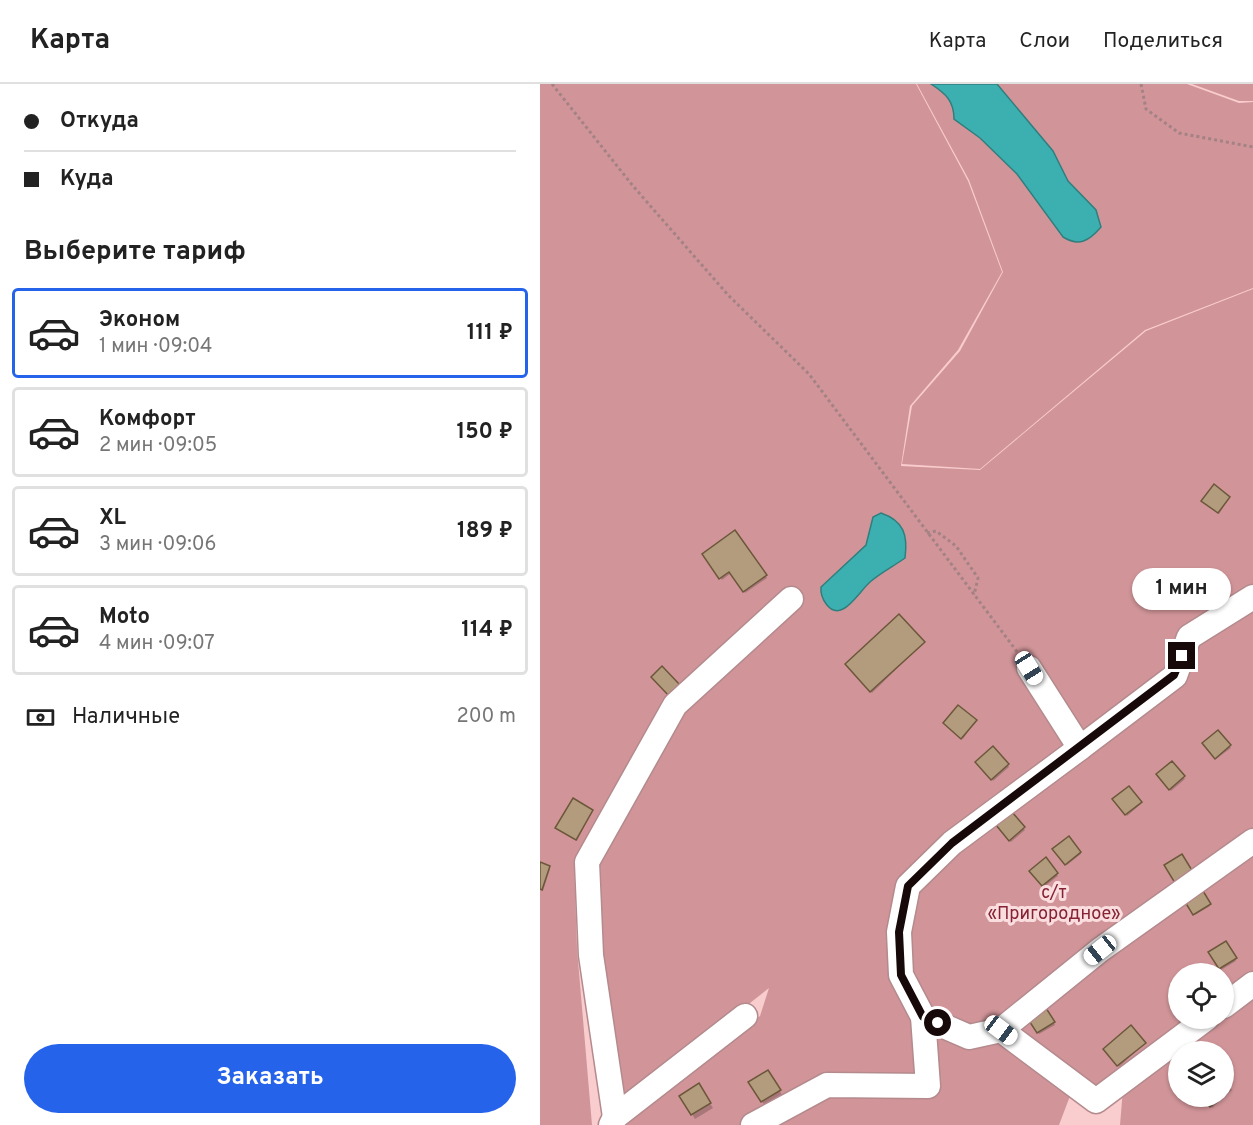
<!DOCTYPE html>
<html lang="ru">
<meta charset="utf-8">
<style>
body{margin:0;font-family:Overpass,sans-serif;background:#f6f6f6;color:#222;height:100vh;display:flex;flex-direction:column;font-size:22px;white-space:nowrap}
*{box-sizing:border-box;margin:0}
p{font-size:20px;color:#767676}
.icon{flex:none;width:33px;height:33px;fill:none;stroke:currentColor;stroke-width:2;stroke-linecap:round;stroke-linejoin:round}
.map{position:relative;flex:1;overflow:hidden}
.drawer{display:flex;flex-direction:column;background:#fff;width:540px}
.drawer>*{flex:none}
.top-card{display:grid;align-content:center;height:132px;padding:0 24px;background:#fff}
.tools{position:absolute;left:628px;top:879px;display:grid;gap:12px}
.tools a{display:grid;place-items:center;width:66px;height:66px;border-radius:50%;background:#fff;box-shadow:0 2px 4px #0004;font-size:30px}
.end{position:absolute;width:27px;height:27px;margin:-14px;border:8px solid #17090a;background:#fff;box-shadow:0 0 0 3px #fff}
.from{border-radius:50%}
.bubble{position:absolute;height:42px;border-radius:21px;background:#fff;box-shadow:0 2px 4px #0004;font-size:20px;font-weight:700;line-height:42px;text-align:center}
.car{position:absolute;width:18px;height:36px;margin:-18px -9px;border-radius:8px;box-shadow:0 0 4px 2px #0007;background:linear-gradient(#fff 24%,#345 0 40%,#fff 0 76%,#345 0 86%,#fff 0)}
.top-card b{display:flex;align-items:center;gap:21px;height:57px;font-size:22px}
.top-card b+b{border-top:2px solid #e0e0e0}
.top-card i{width:15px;height:15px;background:#222}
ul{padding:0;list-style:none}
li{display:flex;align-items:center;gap:18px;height:90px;margin:0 12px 9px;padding:0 12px;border:3px solid #e0e0e0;border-radius:6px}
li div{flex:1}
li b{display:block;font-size:22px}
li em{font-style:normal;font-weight:700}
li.on{border-color:#2563eb}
li>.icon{width:54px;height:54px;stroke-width:1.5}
h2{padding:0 24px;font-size:27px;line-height:72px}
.pay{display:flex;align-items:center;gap:15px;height:66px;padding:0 24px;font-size:22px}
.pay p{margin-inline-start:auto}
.button{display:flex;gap:12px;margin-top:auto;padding:12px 24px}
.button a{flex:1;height:69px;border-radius:36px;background:#2563eb;color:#fff;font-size:24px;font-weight:700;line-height:69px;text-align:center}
header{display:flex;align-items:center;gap:36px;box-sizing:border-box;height:84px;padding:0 30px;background:#fff;border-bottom:2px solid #e0e0e0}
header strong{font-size:28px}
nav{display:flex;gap:33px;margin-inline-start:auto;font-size:21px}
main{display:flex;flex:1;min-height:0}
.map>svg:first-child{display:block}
.green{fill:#d19599;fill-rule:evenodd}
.water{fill:#3cb0b0;stroke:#317e7e;stroke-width:1.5}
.shadow{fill:#0003}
.building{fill:#b39c7d;stroke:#6c573a;stroke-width:1.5}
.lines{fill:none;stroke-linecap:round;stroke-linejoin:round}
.minor-casing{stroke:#b48a8d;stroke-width:27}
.path{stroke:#a48284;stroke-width:3;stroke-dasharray:3 3;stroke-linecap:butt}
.minor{stroke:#fff;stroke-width:24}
.route{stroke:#17090a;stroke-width:8}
.labels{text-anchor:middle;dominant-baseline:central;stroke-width:6;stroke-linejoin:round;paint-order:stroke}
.park-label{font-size:18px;fill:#852334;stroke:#fadedf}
</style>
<header>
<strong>Карта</strong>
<nav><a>Карта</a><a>Слои</a><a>Поделиться</a></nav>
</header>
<main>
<section class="drawer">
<div class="top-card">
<b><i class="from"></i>Откуда</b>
<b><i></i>Куда</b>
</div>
<h2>Выберите тариф</h2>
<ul>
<li class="on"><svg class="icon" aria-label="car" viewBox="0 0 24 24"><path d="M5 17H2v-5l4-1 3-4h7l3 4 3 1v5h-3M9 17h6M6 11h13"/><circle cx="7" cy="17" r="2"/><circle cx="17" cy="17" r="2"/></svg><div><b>Эконом</b><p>1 мин · 09:04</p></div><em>111 ₽</em></li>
<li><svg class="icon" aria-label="car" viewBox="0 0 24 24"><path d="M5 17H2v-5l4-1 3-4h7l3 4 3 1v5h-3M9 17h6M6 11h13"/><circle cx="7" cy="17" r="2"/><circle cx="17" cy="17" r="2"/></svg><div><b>Комфорт</b><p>2 мин · 09:05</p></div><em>150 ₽</em></li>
<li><svg class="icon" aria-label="car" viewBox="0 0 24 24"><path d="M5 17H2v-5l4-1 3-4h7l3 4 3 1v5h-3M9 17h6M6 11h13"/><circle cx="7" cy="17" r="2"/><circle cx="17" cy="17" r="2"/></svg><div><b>XL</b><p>3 мин · 09:06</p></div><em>189 ₽</em></li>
<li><svg class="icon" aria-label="car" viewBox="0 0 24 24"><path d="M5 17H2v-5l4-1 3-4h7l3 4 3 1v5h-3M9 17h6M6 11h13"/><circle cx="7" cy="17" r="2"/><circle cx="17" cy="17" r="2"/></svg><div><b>Moto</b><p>4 мин · 09:07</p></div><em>114 ₽</em></li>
</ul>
<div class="pay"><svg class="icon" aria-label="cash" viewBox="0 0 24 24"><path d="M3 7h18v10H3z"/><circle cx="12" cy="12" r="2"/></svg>Наличные<p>200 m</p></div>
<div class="button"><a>Заказать</a></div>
</section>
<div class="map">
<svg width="713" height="1041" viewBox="0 0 713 1041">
<rect width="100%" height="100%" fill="#f9ccce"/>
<g class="green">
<path d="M0 0H376L428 97 462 188 418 266 370 322 361 382 440 386 606 247 713 205V1041H580L583 1005 530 1012 519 1041H82L220 932 229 904 68 1031 57 780 142 625 263 516 253 502 131 614 34 776 37 865 52 1041H0ZM639 890H684V934H639ZM639 968H684V1012H639Z"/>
<polygon points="377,0 647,0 699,19 713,18 713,204 605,246 440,385 362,380 372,322 420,267 463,188 429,96"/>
<polygon points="652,0 713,0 713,17 699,17"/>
</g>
<g class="water">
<path d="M391 0H457L513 67 528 97 556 126 561 143C549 157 539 163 523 153L477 90 440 54 414 35C414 17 406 10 391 0Z"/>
<path d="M341 429C364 437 368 451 365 474 354 482 340 489 330 498 322 505 313 520 303 525 290 532 280 514 281 503L326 461 333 433Z"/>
</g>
<g class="shadow">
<polygon points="689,414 679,430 664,419"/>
<polygon points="194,448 227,494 205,509 191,489 182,496 164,470"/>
<polygon points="383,559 332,609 307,582"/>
<polygon points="435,637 423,655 406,641"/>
<polygon points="678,648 691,664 676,675 664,659"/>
<polygon points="632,679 645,695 631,707 618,690"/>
<polygon points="438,680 468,681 469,683 453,697"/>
<polygon points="588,704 601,720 587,732 575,717"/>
<polygon points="52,727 37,757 18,746"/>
<polygon points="472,730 485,746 471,758 458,741"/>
<polygon points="528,754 541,770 527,781 515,767"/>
<polygon points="506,776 518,792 504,803 491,787"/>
<polygon points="0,780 10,785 3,807 0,806"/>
<polygon points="660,804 670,822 655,831 644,814"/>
<polygon points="686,859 696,877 681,886 670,868"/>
<polygon points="504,923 515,941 499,950 488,932"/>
<polygon points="605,959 579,983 565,967"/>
<polygon points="228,988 242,1011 225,1022 210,999"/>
<polygon points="684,996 692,1006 672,1024 662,1012 684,1012"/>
<polygon points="158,1001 173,1024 155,1035 141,1012"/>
</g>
<g class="building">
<polygon points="674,400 690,413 678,429 661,417"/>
<polygon points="195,446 227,491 203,508 189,488 179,495 162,470"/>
<polygon points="359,530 385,558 330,608 305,580"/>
<polygon points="122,582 140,601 129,612 111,593"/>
<polygon points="418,621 437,636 421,655 403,639"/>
<polygon points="678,646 691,661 675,675 662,659"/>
<polygon points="453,662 469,680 451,696 435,678"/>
<polygon points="632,677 645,692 629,706 616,690"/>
<polygon points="589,702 602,718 585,731 572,715"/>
<polygon points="33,714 53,726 36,756 15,744"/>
<polygon points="472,728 485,743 469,757 456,741"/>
<polygon points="529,752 541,768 525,781 512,765"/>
<polygon points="642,770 653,788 635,799 624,781"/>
<polygon points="506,773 518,789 502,802 489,787"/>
<polygon points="0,778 10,782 2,806 0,805"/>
<polygon points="660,802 671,820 653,831 642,813"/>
<polygon points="686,857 697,874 679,885 668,868"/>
<polygon points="504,921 515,938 497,949 486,932"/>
<polygon points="591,941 606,959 577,982 563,965"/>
<polygon points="228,986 241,1006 221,1018 208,998"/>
<polygon points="159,999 171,1019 151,1031 139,1012"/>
<polygon points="661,1012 682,1012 670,1023"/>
</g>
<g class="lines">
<defs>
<g id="minor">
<polyline points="489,584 540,664 635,592 649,553 713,513"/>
<polyline points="684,922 713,900"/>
<polyline points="383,933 429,953 461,946 556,1017 667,934"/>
<polyline points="461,946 560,866 713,757"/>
<polyline points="75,1033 51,871 47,778 135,621 251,515"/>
<polyline points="71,1041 75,1033 205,932"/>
<polyline points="213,1041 287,1001 388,1002 383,933 361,891 359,848 368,802 412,759 540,664"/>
</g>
</defs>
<use href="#minor" class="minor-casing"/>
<g class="path">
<polyline points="12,0 93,102 188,211 269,290 478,569"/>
<polyline points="601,0 606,25 639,49 713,63"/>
<polyline points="387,449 396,447 416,462 438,494 434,511"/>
</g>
<use href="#minor" class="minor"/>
</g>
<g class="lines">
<polyline class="route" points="398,939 383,933 361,891 359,848 368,802 412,759 634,591 642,572"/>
</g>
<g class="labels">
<g class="park-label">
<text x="514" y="809">с/т<tspan x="514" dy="21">«Пригородное»</tspan></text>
</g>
</g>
</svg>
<div class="tools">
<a><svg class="icon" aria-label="locate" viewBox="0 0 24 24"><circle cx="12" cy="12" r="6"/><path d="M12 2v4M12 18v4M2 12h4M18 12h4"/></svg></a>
<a><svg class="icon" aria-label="layers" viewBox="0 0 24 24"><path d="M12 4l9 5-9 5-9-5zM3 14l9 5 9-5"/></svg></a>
</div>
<i class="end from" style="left:398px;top:939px"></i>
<i class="end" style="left:642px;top:572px"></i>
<div class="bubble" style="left:592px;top:484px;width:99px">1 мин</div>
<i class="car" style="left:489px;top:584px;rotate:148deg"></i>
<i class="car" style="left:560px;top:866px;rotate:231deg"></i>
<i class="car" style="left:461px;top:946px;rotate:127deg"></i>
</div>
</main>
